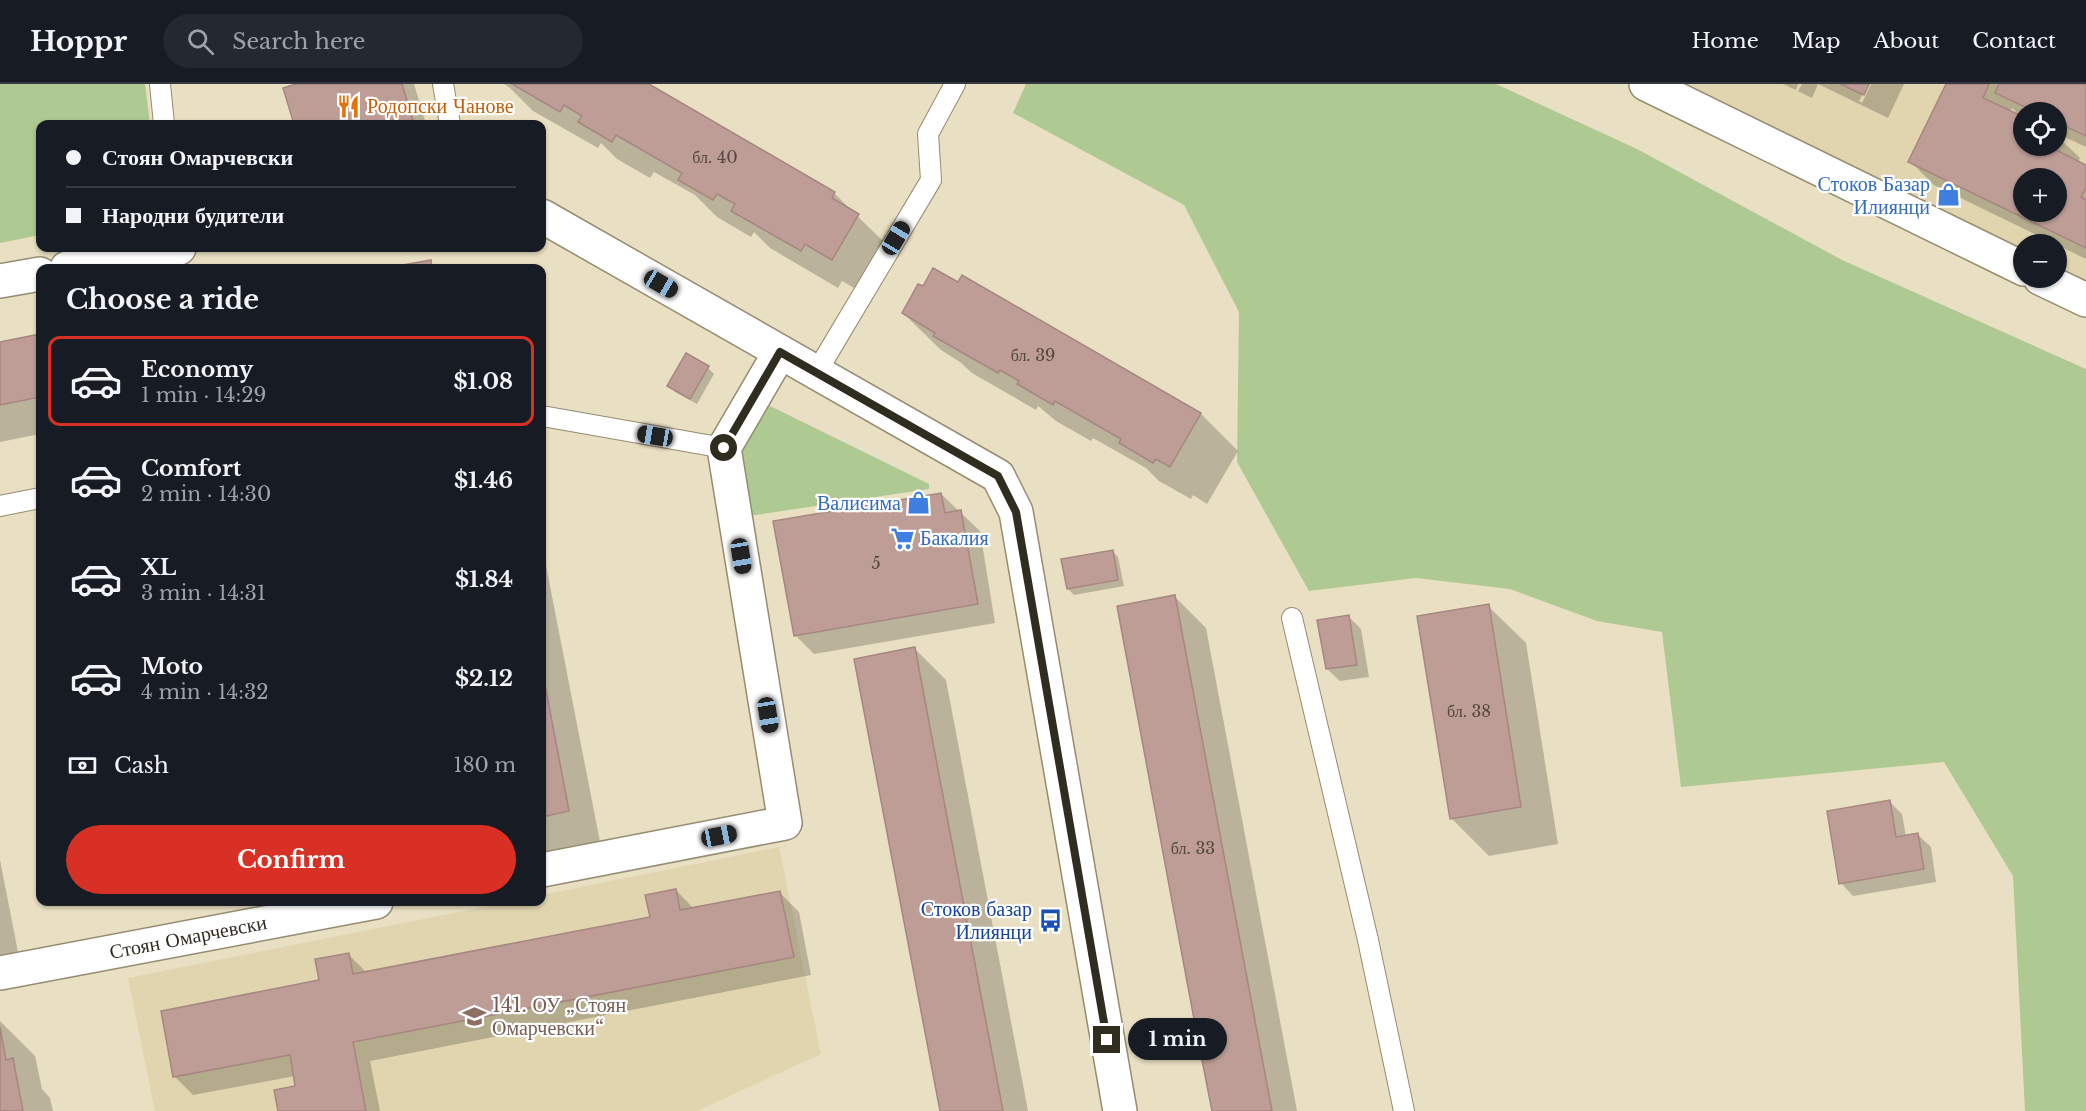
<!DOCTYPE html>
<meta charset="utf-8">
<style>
body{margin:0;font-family:"Libre Baskerville",serif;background:#242831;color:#f1f3f6;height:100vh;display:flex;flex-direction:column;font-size:22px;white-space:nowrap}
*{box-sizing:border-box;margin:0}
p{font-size:20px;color:#9ea1a6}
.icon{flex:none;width:33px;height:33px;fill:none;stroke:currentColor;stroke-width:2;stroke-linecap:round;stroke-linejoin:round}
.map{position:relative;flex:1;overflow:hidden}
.sheet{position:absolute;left:36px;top:180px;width:510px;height:642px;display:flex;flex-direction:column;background:#171b24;border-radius:12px;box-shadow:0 2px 4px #0004}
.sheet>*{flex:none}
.hud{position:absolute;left:36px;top:36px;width:510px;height:132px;border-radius:12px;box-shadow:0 2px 4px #0004;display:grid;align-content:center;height:132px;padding:0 30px;background:#171b24}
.controls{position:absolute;left:2013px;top:18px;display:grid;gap:12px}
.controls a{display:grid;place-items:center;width:54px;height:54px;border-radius:50%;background:#171b24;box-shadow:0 2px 4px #0004;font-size:30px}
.end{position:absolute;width:27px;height:27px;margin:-14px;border:8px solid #2f2c20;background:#fff;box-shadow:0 0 0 3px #fff}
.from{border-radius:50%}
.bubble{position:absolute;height:42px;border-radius:21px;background:#171b24;box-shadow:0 2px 4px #0004;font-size:20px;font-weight:700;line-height:42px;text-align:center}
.car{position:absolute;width:18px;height:36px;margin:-18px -9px;border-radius:8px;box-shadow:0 0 4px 2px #0007;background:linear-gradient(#222 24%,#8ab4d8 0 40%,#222 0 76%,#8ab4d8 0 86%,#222 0)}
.hud b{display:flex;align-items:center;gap:21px;height:57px;font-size:22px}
.hud b+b{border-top:2px solid #363941}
.hud i{width:15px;height:15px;background:#f1f3f6}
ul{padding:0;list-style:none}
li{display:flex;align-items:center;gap:18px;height:90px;margin:0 12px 9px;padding:0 18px;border:3px solid transparent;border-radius:12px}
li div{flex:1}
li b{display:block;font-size:22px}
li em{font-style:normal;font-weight:700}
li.current{border-color:#d93025}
li>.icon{width:54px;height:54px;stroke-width:1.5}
h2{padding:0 30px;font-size:27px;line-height:72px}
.pay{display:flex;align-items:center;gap:15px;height:66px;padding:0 30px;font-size:22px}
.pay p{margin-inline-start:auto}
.action{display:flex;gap:12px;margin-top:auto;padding:12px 30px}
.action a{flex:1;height:69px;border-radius:36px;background:#d93025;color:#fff;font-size:24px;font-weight:700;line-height:69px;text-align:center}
header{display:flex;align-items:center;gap:36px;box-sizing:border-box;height:84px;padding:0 30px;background:#171b24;border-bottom:2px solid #363941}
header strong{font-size:28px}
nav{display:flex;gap:33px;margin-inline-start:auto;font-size:21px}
.search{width:420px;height:54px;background:#242831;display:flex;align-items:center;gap:15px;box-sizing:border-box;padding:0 21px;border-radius:33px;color:#9ea1a6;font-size:22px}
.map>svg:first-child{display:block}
.built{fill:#e1d5b0;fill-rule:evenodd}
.green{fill:#afc993}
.shadow{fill:#0003;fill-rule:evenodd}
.building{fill:#be9d97;stroke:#a68680;stroke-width:1.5;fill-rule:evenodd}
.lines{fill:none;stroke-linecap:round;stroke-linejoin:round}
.service-casing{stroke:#958c71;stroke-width:22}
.minor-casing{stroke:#958c71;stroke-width:36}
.service{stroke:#fff;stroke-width:20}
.minor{stroke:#fff;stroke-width:33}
.route{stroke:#2f2c20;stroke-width:8}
.labels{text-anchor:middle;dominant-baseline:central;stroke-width:4.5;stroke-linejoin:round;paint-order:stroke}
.number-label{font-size:16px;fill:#53483e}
.food-label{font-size:20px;fill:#c56008;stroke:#fff;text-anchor:start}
.shop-label{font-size:20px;fill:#366cbe;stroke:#fff;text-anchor:end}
.transit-label{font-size:20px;fill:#164399;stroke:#fff;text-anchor:end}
.street-label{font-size:20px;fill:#2f2c20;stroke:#fff}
.education-label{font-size:20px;fill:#785e54;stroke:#fff;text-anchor:start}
</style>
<header>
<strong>Hoppr</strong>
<div class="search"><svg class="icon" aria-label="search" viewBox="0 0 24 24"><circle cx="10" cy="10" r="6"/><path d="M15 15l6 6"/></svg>Search here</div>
<nav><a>Home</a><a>Map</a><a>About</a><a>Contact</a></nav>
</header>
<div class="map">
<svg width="2086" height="1027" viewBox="0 0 2086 1027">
<rect width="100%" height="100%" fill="#e9dfc2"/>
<g class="built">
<path d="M1672 0H2086V216L2056 194V160H2024L2023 185ZM2024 28H2056V62H2024ZM2024 94H2056V128H2024Z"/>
<polygon points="779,763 821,970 697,1027 155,1027 128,894 509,818 542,818 542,811"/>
</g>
<g class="green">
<polygon points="0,0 145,0 150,40 40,40 40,151 0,159"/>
<polygon points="1026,0 1496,0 1637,65 1842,176 2086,285 2086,1027 2025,1027 2013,792 1944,678 1681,703 1662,548 1597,537 1510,505 1416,494 1309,507 1237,378 1239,228 1184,121 1013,29"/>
<polygon points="766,320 929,400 929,405 742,433 733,396 747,332"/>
</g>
<g class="shadow">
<polygon points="301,0 414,0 426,40 296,40 285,5"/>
<polygon points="504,0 646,0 834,109 895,169 870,213 842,197 838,204 770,164 754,148 751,153 717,133 695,111 654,88 650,94 617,75 601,59 598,64 533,27 510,4"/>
<polygon points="1783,0 1798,0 1796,6"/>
<polygon points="1802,0 1868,0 1859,17 1862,19 1871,0 1904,0 1888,34 1818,0 1812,14 1798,7"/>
<path d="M1948 0H2086V63L2056 49V28H2024V62H2056V51L2080 74 2078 78 2086 82V175L1934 101 1910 77ZM2012 24 2021 33 2010 29ZM2024 94H2056V128H2024Z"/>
<polygon points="430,178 437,184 395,184"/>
<polygon points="903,229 1201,330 1238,367 1207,420 1193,411 1191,415 1159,397 1146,384 1093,354 1091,357 1056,337 1038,322 1036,326 972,289 960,278 941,266"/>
<polygon points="40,252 40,350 0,358 0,260"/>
<polygon points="708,284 714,290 697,320 675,308 669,302"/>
<polygon points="941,410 980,447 995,539 814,570 795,551"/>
<polygon points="542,461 600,758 542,769"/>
<polygon points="1112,467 1118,473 1124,502 1074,511 1068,505"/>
<polygon points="1175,513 1206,544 1297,1027 1213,1027"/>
<polygon points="1488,522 1526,559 1558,760 1489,772 1451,734"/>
<polygon points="1348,532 1361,545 1369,593 1340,597 1327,585"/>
<polygon points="915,565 946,596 1028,1027 941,1027"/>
<polygon points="1889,717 1902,730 1906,753 1918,751 1931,763 1936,798 1853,812 1841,799"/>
<polygon points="0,776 18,868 0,872"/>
<polygon points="676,806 694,825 780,809 799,828 811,891 370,977 380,1027 280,1027 297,1003 295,992 193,1011 175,993 321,897 348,870 367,889 652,834"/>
<polygon points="249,818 272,818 253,821"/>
<polygon points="0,937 35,972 42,1005 50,1014 53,1027 0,1027"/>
</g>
<g class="building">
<polygon points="296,0 402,0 414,40 294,40 283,4"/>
<polygon points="512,0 649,0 835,108 832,114 859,130 832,176 805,160 801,167 731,127 735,120 717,110 713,116 678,96 682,89 616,51 612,58 578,38 582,32 564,21 560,28"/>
<polygon points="1840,0 1869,0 1864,11"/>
<path d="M1946 0H1989L1983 14 2024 33V62H2051L2050 63 2086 81V103L2081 113 2086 116V164L1908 78ZM2024 94H2056V128H2024Z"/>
<polygon points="1999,0 2086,0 2086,52 2056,38 2056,28 2036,28 1995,9"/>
<polygon points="431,176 432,184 386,184"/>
<polygon points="933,184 958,198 962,191 1201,329 1170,383 1156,375 1153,379 1119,359 1121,355 1055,317 1053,321 1017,300 1019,297 1000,286 998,289 933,252 935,249 902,229 918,200 923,202"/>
<polygon points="40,250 40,313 0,321 0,258"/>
<polygon points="686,269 709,282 690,315 667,302"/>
<polygon points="941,409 945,429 961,426 978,520 794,552 773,437"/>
<polygon points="1113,466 1118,496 1067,505 1061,475"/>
<polygon points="1175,511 1272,1027 1212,1027 1194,935 1117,522"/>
<polygon points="1489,520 1521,723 1450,735 1417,532"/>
<polygon points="1349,531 1357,581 1326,585 1317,536"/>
<polygon points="915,563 928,633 1003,1027 940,1027 854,575"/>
<polygon points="542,585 569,727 542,733"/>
<polygon points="1890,716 1896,753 1918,749 1924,785 1839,800 1827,727"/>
<polygon points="676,805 680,826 780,807 794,873 353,958 366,1027 278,1027 274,1006 295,1002 290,971 173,993 161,927 319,896 315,875 349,869 353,890 650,833 645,811"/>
<polygon points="0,943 6,976 13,974 23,1027 0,1027"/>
</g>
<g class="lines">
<defs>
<g id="service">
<polyline points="160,0 164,40"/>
<polyline points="443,0 450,40"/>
<polyline points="816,289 931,96 928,50 955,0"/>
<polyline points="542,332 724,364"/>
<polyline points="0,422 40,414"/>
<polyline points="1292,534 1368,856 1404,1027"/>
</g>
<g id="minor">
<polyline points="1646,0 2024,185"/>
<polyline points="542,132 998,392 1016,428 1120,1027"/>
<polyline points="67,184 179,164"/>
<polyline points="2040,194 2086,216"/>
<polyline points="0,197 40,190"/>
<polyline points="542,786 785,739 724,364 780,268"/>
<polyline points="0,889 376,818"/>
</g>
</defs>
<use href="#service" class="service-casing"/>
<use href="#minor" class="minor-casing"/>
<use href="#service" class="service"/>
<use href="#minor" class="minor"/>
</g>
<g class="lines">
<polyline class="route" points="724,364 780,268 998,392 1016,428 1107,956"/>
</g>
<defs>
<symbol id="restaurant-bare" viewBox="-9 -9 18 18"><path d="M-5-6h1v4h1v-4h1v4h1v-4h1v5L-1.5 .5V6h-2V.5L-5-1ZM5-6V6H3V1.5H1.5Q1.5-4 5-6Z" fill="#e8710a" stroke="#fff" stroke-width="2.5" paint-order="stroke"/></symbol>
<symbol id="shop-bare" viewBox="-9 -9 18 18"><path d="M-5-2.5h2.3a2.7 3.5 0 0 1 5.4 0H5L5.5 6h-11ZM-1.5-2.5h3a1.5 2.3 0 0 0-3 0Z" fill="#3f7fe0" stroke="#fff" stroke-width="2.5" paint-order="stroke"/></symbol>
<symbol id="supermarket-bare" viewBox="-9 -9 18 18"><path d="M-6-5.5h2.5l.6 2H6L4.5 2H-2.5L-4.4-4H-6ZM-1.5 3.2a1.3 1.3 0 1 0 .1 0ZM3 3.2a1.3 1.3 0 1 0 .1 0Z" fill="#3f7fe0" stroke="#fff" stroke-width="2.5" paint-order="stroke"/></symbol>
<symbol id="bus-bare" viewBox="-9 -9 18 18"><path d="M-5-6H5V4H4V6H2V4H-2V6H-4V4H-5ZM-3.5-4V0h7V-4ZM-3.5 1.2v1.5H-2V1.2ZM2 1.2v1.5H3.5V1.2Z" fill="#1a4fb4" stroke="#fff" stroke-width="2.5" paint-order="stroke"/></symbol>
<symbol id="school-bare" viewBox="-9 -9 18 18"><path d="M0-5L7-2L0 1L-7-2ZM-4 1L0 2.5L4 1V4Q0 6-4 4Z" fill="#8d6e63" stroke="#fff" stroke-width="2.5" paint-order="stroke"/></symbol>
</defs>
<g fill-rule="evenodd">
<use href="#restaurant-bare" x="332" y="6" width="33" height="33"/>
<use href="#shop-bare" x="1932" y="94" width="33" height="33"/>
<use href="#shop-bare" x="902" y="402" width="33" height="33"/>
<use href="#supermarket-bare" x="886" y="438" width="33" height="33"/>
<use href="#bus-bare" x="1034" y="820" width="33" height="33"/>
<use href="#school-bare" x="458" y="916" width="33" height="33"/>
</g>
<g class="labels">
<g class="number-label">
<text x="715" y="73">бл. 40</text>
<text x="1033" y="271">бл. 39</text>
<text x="876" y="479">5</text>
<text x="1469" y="627">бл. 38</text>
<text x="1193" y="764">бл. 33</text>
</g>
<g class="food-label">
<text x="367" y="22">Родопски Чанове</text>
</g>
<g class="shop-label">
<text x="1930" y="100">Стоков Базар<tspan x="1930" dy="23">Илиянци</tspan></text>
<text x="901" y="419">Валисима</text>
<text x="920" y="454" text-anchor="start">Бакалия</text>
</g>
<g class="transit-label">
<text x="1032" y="825">Стоков базар<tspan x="1032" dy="23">Илиянци</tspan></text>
</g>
<g class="street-label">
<text transform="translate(188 853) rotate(-11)">Стоян Омарчевски</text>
</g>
<g class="education-label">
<text x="492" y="921">141. ОУ „Стоян<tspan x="492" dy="23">Омарчевски“</tspan></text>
</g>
</g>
</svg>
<div class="controls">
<a><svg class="icon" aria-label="locate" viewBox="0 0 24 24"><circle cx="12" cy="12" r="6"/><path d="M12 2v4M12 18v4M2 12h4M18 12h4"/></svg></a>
<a>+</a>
<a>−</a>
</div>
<i class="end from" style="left:724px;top:364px"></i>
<i class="end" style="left:1107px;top:956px"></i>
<div class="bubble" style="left:1128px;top:934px;width:99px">1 min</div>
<i class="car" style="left:896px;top:154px;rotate:31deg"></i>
<i class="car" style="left:661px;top:200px;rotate:120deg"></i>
<i class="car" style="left:655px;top:352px;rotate:280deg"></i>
<i class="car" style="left:741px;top:472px;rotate:171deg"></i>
<i class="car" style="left:768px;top:631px;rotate:171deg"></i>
<i class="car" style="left:719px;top:752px;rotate:79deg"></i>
<div class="hud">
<b><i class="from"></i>Стоян Омарчевски</b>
<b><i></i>Народни будители</b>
</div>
<section class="sheet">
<h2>Choose a ride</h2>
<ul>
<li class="current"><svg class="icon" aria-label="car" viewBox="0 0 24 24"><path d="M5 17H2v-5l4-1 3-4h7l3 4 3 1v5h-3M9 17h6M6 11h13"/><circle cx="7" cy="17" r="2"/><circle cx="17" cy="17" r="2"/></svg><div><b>Economy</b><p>1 min · 14:29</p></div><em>$1.08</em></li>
<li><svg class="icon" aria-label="car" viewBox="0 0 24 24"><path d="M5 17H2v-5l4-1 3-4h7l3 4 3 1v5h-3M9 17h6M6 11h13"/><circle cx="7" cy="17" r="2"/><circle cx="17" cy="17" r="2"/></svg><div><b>Comfort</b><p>2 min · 14:30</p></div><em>$1.46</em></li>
<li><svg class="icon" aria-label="car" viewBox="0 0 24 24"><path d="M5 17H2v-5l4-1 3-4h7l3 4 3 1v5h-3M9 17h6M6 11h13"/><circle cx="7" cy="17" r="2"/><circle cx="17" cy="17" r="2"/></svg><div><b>XL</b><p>3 min · 14:31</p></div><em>$1.84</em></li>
<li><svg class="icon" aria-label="car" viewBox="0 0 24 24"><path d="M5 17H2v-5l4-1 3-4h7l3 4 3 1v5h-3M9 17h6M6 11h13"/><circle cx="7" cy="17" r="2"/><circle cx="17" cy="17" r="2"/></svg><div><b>Moto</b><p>4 min · 14:32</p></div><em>$2.12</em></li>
</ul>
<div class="pay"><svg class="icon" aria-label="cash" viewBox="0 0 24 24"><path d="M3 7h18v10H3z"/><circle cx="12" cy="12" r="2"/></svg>Cash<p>180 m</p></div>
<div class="action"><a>Confirm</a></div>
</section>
</div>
